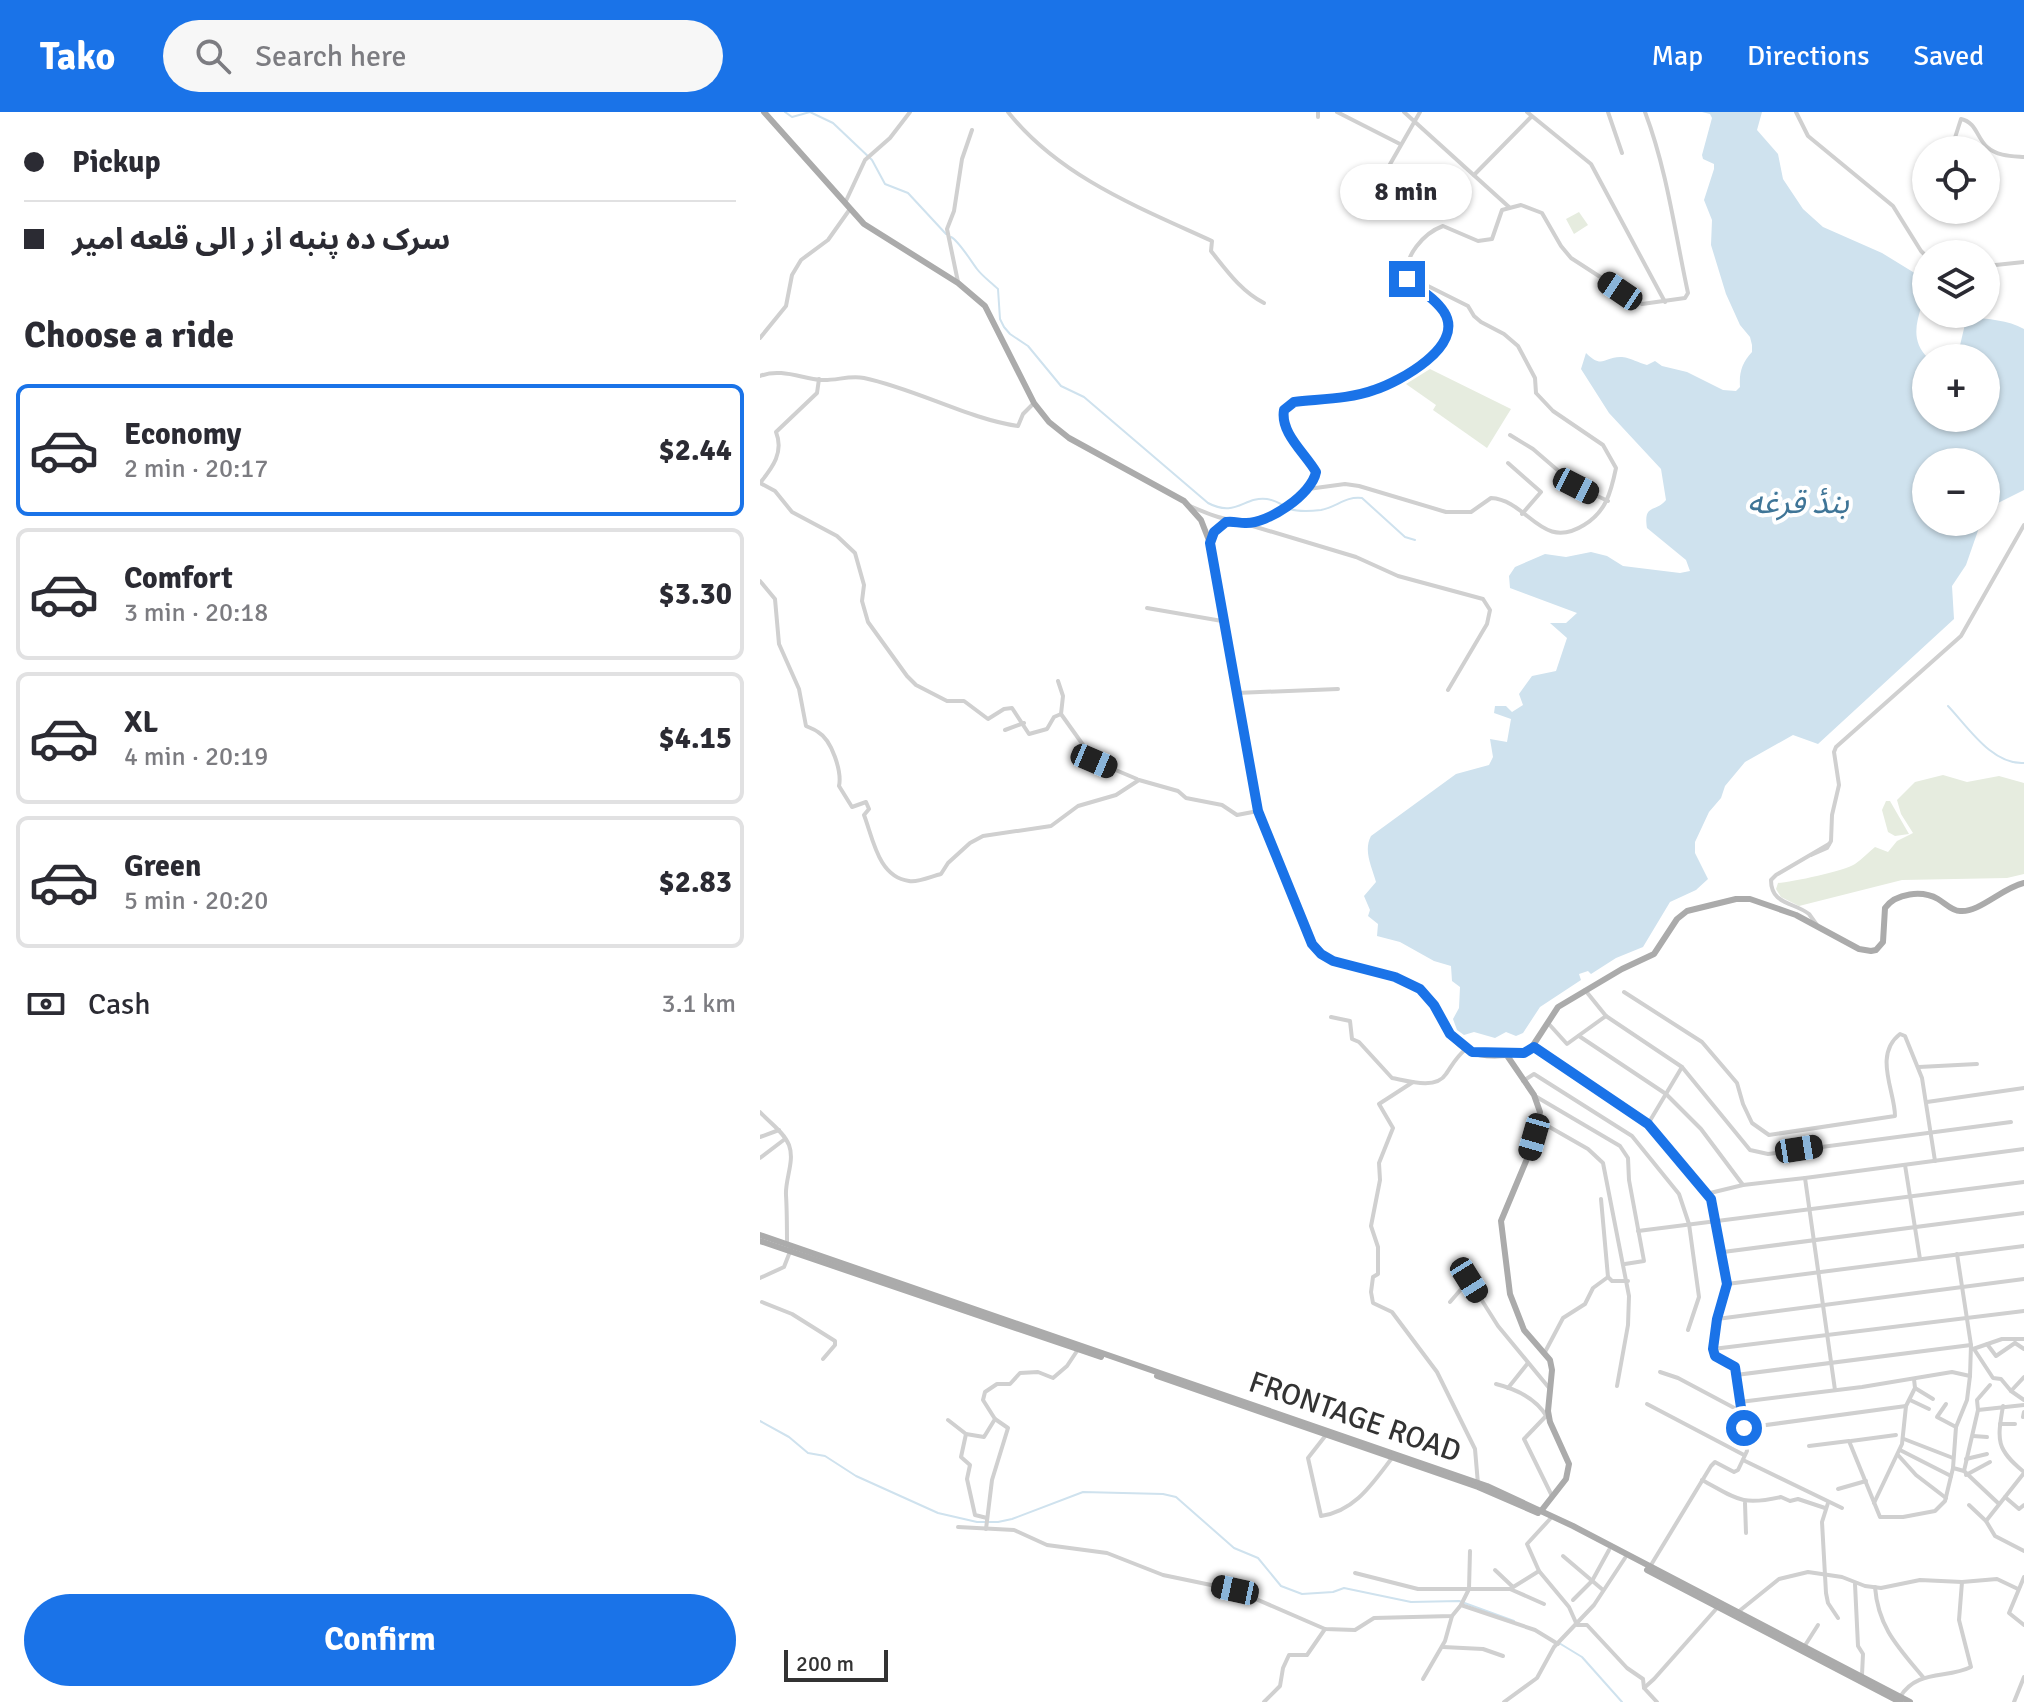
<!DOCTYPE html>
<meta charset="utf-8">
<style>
body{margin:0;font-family:Signika,"Noto Sans Arabic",sans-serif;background:#f7f7f7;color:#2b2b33;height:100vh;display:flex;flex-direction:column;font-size:30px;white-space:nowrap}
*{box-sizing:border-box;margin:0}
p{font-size:26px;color:#7c7c81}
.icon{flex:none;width:44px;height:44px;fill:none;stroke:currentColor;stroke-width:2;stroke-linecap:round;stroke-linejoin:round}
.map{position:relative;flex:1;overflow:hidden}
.details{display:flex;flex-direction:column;background:#fff;width:760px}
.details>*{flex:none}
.top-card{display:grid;align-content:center;height:176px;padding:0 24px;background:#fff}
.fabs{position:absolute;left:1152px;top:24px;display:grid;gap:16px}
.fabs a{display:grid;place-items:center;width:88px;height:88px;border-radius:50%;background:#fff;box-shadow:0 2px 6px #0004;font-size:40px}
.scale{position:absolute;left:24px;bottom:20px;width:104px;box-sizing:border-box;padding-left:8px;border:4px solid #333;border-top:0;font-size:22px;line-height:28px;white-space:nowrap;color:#333;-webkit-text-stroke:6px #fff;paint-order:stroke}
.end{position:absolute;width:36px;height:36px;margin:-18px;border:10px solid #1a73e8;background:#fff;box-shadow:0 0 0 4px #fff}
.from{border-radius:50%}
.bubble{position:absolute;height:56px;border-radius:28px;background:#fff;box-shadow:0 2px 6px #0004;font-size:26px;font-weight:700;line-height:56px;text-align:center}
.car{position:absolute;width:24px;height:48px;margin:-24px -12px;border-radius:10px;box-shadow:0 0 6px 2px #0007;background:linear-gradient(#222 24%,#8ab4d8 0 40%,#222 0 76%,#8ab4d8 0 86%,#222 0)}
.top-card b{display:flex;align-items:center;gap:28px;height:76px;font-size:30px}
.top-card b+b{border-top:2px solid #e1e1e2}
.top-card i{width:20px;height:20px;background:#2b2b33}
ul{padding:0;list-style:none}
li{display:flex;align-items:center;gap:24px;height:132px;margin:0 16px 12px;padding:0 8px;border:4px solid #e1e1e2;border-radius:12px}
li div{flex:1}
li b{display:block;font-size:30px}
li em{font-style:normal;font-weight:700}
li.on{border-color:#1a73e8}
li>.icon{width:72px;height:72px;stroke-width:1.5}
h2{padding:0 24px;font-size:36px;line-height:96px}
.pay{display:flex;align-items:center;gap:20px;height:88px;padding:0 24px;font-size:30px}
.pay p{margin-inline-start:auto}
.button{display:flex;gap:16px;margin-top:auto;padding:16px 24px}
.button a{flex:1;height:92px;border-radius:48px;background:#1a73e8;color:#fff;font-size:32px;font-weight:700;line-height:92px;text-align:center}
header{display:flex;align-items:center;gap:48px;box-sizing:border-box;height:112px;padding:0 40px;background:#1a73e8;color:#fff}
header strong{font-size:38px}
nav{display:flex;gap:44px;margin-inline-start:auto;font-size:28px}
.search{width:560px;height:72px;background:#f7f7f7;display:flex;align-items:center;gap:20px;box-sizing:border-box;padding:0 28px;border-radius:44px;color:#7c7c81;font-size:30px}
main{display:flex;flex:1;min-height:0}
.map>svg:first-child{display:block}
.green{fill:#e6ecdf}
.water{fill:#cfe2ee}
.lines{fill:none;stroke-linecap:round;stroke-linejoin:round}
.stream{stroke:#cfe2ee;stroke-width:2}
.minor{stroke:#d0d0d0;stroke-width:4}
.major{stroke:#ababab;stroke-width:6}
.route{stroke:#1a73e8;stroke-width:10}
.labels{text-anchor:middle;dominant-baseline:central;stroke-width:8;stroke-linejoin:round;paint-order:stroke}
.street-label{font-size:30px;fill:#333;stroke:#fff}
.water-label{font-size:32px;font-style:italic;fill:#3f7597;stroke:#fff}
</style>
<header>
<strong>Tako</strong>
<div class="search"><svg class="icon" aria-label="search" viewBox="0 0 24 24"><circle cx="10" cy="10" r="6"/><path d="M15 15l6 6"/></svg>Search here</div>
<nav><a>Map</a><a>Directions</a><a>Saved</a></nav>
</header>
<main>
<section class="details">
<div class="top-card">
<b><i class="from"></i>Pickup</b>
<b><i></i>سرک ده پنبه از ر الی قلعه امیر</b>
</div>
<h2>Choose a ride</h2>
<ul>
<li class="on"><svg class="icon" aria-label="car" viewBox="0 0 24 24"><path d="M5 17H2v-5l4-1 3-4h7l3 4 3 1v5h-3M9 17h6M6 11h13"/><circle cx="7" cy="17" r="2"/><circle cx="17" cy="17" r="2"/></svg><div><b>Economy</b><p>2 min · 20:17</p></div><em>$2.44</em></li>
<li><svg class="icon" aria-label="car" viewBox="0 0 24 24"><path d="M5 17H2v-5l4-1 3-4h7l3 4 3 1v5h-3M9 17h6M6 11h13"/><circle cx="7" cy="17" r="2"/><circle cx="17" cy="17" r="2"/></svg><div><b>Comfort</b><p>3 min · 20:18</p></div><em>$3.30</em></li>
<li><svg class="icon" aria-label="car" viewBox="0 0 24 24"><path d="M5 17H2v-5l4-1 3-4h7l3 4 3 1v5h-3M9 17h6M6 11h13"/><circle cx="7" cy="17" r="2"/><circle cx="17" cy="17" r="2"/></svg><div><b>XL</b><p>4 min · 20:19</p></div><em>$4.15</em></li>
<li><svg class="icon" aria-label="car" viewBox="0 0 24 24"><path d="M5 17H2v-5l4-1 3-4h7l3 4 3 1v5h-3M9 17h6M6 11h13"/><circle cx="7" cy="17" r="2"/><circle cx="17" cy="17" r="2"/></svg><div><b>Green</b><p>5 min · 20:20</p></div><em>$2.83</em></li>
</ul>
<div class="pay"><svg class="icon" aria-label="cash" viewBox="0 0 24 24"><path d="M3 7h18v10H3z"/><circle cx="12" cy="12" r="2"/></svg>Cash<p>3.1 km</p></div>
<div class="button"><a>Confirm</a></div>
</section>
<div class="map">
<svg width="1264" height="1590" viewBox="0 0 1264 1590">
<rect width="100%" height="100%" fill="#fff"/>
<g class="green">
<polygon points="819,100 828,113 814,122 806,107"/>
<polygon points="670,257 751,297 727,336 673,298 676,293 646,272"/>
<path d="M1183 663 1207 670 1239 664 1264 671V762L1247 766 1142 768 1039 794 1021 785 1016 777 1018 771C1032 770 1085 759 1095 752 1102 747 1109 740 1115 735L1128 740 1137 729 1153 721 1141 702 1137 688 1155 670Z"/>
<polygon points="1126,689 1130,689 1149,722 1135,724 1128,720 1122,698"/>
</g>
<path class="water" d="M942 0H1002L997 18 1018 42 1023 67 1043 97 1063 115 1122 141 1166 168C1166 197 1143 221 1168 246H1166V306H1226V246H1197L1206 208 1210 205C1228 207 1248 208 1264 217V378L1238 391 1226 402V350H1166V410H1221L1206 453 1192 474 1194 507 1058 632 1033 623 985 650 965 674 961 686 949 700 935 730V741L948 767 936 778 910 790 883 835 856 846 831 862 828 859 819 862 821 868 780 895 763 921 756 924 746 920 735 926 714 920 704 923 697 918 693 907 699 896 700 875 692 869 691 854 674 849 640 830 617 824 618 812 608 804 610 798 604 784 616 770C612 755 603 739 611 724L696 662 729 653 733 645 730 627 747 630 751 607 734 601 735 594H746L752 600 763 593 759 582 772 564 796 559 807 526 790 511H806L817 501 750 476 749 464 755 455 785 442 806 445 831 440 847 444 863 454 920 461 930 459 926 448 887 416C883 391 896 401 906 388L901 357 849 301 821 257 826 241C843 258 844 244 862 245 872 246 878 251 887 253L895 249 902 254 927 260 963 278 976 279 980 275C979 260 982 251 992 240V233L990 225 980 213 966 182 951 133 952 108 944 88 954 57V52L943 47 942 43 952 6 950 2Z"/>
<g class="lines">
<g class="stream">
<polyline points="25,0 32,5 50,0 73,11 112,48 125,72 148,81 186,122"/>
<path d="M191 125C198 128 211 149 217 157 223 165 231 170 238 177L240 207 244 215 250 222 268 234 301 274 324 285 448 391C476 406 484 384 507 387 516 388 523 394 530 397 539 400 552 399 561 398 577 395 585 384 602 386L645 425 655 428"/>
<path d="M1188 594C1208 615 1232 653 1264 651"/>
<polyline points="0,1309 29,1325 48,1341 65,1344 96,1364 178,1401 217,1410 238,1410 252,1407 323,1380 403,1382 416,1385 474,1436 498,1446 521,1474 542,1482 573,1480 584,1476 651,1490 699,1489 754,1509"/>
<polyline points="799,1531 822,1545 862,1590"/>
</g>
<g class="minor">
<path d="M248 0C300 65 378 95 452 129L451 139C467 159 481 179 504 191"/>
<polyline points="577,0 640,32"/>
<polyline points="644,0 749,95"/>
<polyline points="767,0 831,52 905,190"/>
<polyline points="848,0 862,41"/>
<polyline points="1036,0 1048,24 1133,94 1161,139 1166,144"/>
<polyline points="558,5 558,0"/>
<path d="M1191 38 1201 7C1216 10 1217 26 1227 35 1237 44 1251 44 1264 45"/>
<polyline points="629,54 660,0"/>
<polyline points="714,63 771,5"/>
<polyline points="85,91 105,48 130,26 150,0"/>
<polyline points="1226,154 1264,150"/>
<polyline points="198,170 187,117 194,99 202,47 212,18"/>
<polyline points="0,226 26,194 32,163 41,148 68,128 90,97"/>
<path d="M0 264C20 256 41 266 61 268 76 269 89 263 104 266 156 277 209 307 258 314L263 302 274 291"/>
<polyline points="750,323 773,337 816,374 848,389"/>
<polyline points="748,351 781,380 762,402"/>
<polyline points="0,371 15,379 32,400 77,424 95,441 104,473 102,489 108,510 147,564 156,573 187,589 204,589 228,607 244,597 252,596 269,622 287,617 294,605 301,602"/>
<path d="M0 371C13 355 24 340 16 320L57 281 59 267"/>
<path d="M548 377 585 372 599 374 686 400H711L731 386C768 388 781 440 824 413 846 400 851 380 856 356L843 333 793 299 776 281 775 266 758 234 744 222 721 210 714 204 708 194 666 173 652 147"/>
<path d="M430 394C471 412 496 419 534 389 544 380 553 374 556 360 545 341 520 321 524 298 547 279 585 288 614 279 639 270 706 234 684 200 676 187 659 177 647 167 643 144 664 121 683 114L718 129 732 127 742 98 761 93 782 101 801 134 811 146 882 192 925 186 928 181C915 121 907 58 885 0"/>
<polyline points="486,412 596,445 638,464 723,487 730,498 727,512 688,578"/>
<polyline points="450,431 454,420 469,409"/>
<path d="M0 469 15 487 19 532 39 577 46 614C50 616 54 617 58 620 72 628 82 660 79 674L92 695 106 690 109 697 104 703C113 726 118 765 149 769 158 771 172 764 181 762L188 751 210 731 223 724 291 714 318 694 356 683 379 668 418 679 426 686 462 693 477 703 498 699"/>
<polyline points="387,496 462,509"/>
<polyline points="298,569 303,584 301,602 331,644 334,649 377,667"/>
<polyline points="476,581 578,577"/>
<polyline points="245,618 264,611"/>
<polyline points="1051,743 1067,736 1071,729 1072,703 1079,673 1074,640 1076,635 1201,524 1264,413"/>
<path d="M1057 813C1056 812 1050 803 1049 802 1034 790 1011 793 1011 768L1016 763 1069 732"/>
<path d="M864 880 942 930 977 971 983 992 992 1011 1009 1023 1135 1004C1135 979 1113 943 1140 922L1145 924 1162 966 1175 1049"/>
<polyline points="846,904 922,955 990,1038 1008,1042 1251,1010"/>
<path d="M571 905 590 909 592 927 599 930 632 966C648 969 676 978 686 962 693 952 696 945 706 937"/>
<polyline points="788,911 807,932 846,904 825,878"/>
<polyline points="819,924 906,982 941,1017 983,1073"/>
<polyline points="774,935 888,1012 951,1087 967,1172 957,1207 953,1237 955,1244 975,1255 987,1339 978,1358 974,1360 955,1350 951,1354 891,1453"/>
<polyline points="1159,955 1217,952"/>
<polyline points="763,969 774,962 872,1024 919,1082 929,1112 939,1185 928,1218"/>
<polyline points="653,970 619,992 633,1016 619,1051 620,1068 611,1114 618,1135 618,1162 613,1165 611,1180 613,1191 632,1200 677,1260 715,1337 718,1372"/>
<polyline points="775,984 860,1034 868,1046 869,1068 884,1149 865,1152"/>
<polyline points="1167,990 1264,976"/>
<path d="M0 1000C9 1010 24 1020 29 1033 35 1049 25 1067 26 1083 27 1099 27 1116 27 1133"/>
<polyline points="779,1009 828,1037 843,1051 869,1184 868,1213 857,1274"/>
<polyline points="888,1012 922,955"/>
<polyline points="0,1025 19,1018"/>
<polyline points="0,1046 25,1027"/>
<polyline points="1145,1053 1160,1147"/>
<polyline points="1045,1066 1264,1037"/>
<polyline points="946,1082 983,1073 1045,1066 1075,1278"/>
<polyline points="841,1087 848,1165"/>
<polyline points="878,1119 1264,1070"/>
<polyline points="963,1140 1264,1101"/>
<polyline points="848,1165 852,1169 868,1169"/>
<polyline points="0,1166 24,1155 31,1137"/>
<polyline points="967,1172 1264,1134"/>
<polyline points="2,1190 32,1202 75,1229 75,1233 63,1247"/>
<polyline points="690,1190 709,1168 738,1214 790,1277"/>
<polyline points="957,1207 1264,1167"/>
<polyline points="1255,1231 1264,1237"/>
<polyline points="1227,1232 1236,1244 1255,1231"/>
<polyline points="953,1237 1264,1199"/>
<polyline points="1213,1237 1242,1227 1264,1227"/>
<polyline points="1214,1237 1233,1266 1241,1267 1251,1279 1264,1288"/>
<polyline points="785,1240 803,1206 825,1192 833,1176 848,1165"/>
<polyline points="900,1260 918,1266 980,1299"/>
<polyline points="976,1263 1211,1233"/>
<path d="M736 1272C756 1277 776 1286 787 1305"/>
<polyline points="748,1276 768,1251"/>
<polyline points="1155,1276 1173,1287"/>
<polyline points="1251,1279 1264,1265"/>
<polyline points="1150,1288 1169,1297"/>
<polyline points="980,1290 1102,1275 1192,1260 1210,1264"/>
<polyline points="887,1292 984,1343"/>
<polyline points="1186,1292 1177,1305 1196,1315"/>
<path d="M1243 1294C1237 1329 1236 1337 1264 1360"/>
<polyline points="1218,1298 1264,1293"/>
<polyline points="786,1304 764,1327 792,1384"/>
<polyline points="1263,1305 1264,1300"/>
<polyline points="188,1308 206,1322 224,1325 235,1307 223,1288 225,1280 237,1272 250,1272 260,1261 278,1260 293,1266 307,1254 317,1239"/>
<polyline points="1240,1312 1255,1312"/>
<polyline points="984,1316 1146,1294"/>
<polyline points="206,1322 201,1345 210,1353 207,1367 215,1403 227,1406"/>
<path d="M566 1323 548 1346 561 1404C595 1399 612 1372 632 1346"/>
<polyline points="1213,1324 1227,1325"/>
<polyline points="1144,1327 1193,1346"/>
<polyline points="1091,1329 1136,1323"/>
<polyline points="1049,1334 1089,1329 1120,1405 1143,1405 1175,1399 1185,1389 1193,1356 1196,1315 1207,1288 1210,1264 1211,1233 1197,1142"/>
<polyline points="1140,1338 1191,1364"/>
<polyline points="1138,1343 1156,1363 1186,1386"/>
<polyline points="1206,1347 1227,1342"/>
<polyline points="983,1348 1082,1396"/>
<polyline points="1193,1356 1204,1359 1238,1391"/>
<polyline points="1204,1359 1218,1298 1217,1288 1230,1273"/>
<polyline points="1206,1363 1230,1350"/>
<path d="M942 1368C977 1387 981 1394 1021 1385L1030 1389 1038 1387 1065 1396"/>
<polyline points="1078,1377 1106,1369"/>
<polyline points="1245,1385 1259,1397 1264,1393"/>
<polyline points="985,1391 986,1421"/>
<polyline points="1068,1391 1062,1410 1066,1481 1068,1491 1078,1506"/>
<polyline points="1114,1391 1142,1332 1146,1294 1155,1276 1154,1267"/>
<polyline points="1209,1393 1226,1409 1235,1424 1264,1439"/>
<polyline points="790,1407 767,1432 779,1459 809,1495 817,1513 827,1513 867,1556 883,1567 884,1576 897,1590"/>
<polyline points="1226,1409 1264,1361"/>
<polyline points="198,1415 254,1418 287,1433 347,1441 403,1463 475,1478 565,1517 595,1518 614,1506 692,1504 701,1493 775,1518 798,1532"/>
<polyline points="226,1417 232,1368 248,1316 235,1307"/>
<polyline points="803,1444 843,1478"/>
<polyline points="735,1458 753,1475"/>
<polyline points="595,1461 658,1477 709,1477 710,1439"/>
<polyline points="1264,1465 1249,1501 1264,1513"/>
<polyline points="1095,1472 1098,1534 1103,1542 1102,1563"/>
<path d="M1115 1475C1118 1515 1138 1535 1163 1565"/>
<polyline points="750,1477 784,1492"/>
<polyline points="813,1488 832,1469 849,1438"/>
<polyline points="701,1493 709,1477 750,1477 779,1459"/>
<polyline points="978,1500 1019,1467 1048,1460 1082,1465 1105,1474 1121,1476 1160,1468 1202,1470 1237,1467 1258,1477"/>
<polyline points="683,1535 723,1537 743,1544"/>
<polyline points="1044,1535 1058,1513"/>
<polyline points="663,1567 685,1529 692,1504"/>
<polyline points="884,1576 894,1567 957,1496"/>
<path d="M1140 1585C1157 1557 1187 1567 1211 1555L1199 1508 1202 1470"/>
<polyline points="504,1590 520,1574 523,1556 529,1543 547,1543 565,1517"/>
<polyline points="744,1590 777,1566 794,1535 834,1493 865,1446"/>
<polyline points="1254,1590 1264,1565"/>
</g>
<g class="major">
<path d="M4 0 104 112 198 171 225 194 274 291 289 310 309 326 424 389 441 408 450 431 498 699 552 832C575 862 623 855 654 873 680 888 681 924 709 939 723 946 755 944 770 938L798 895 862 857 894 842 917 807 927 799 976 787H990L1036 803 1099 837 1111 839 1116 838 1123 830 1125 796C1136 781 1162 778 1178 787 1185 791 1192 799 1200 799 1219 801 1242 776 1264 771"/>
<polyline points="746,942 774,983 780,1000 769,1042 741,1109 750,1182 764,1218 790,1248 792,1258 788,1299 790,1310 809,1352 806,1367 781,1399"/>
<polyline points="0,1123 727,1374 813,1414 1150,1590"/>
<polyline points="0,1129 341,1245"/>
<polyline points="397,1264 718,1375 778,1401"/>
<polyline points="887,1458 1140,1590"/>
</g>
</g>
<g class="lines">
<path class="route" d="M647 167C659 177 676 187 684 200 706 234 639 270 614 278 590 287 560 287 534 290L524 298C520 321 545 341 556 360 552 382 508 412 485 411 478 411 474 409 466 410L454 420 450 431 498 699 552 832 561 842 573 849 635 865 660 877 674 893 690 922 712 940 764 941 774 935 888 1012 951 1087 967 1172 957 1207 953 1237 955 1244 975 1255 984 1316"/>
</g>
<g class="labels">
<g class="street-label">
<text transform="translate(595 1305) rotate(19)">FRONTAGE ROAD</text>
</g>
<g class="water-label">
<text x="1038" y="390">بندٔ قرغه</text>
</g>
</g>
</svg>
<div class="fabs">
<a><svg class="icon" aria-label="locate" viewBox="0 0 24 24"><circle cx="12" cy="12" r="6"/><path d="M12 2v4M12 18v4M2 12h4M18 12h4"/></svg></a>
<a><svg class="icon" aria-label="layers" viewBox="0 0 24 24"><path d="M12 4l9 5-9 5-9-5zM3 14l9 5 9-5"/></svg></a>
<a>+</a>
<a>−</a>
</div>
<div class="scale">200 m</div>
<i class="end from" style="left:984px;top:1316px"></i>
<i class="end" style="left:647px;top:167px"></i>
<div class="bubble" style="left:580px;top:52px;width:132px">8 min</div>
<i class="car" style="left:860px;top:179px;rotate:304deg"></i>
<i class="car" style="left:816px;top:374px;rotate:117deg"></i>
<i class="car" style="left:334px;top:649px;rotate:113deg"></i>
<i class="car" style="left:774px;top:1025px;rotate:196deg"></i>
<i class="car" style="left:1039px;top:1037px;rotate:81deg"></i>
<i class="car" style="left:709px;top:1168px;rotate:148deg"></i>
<i class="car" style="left:475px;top:1478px;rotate:282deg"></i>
</div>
</main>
